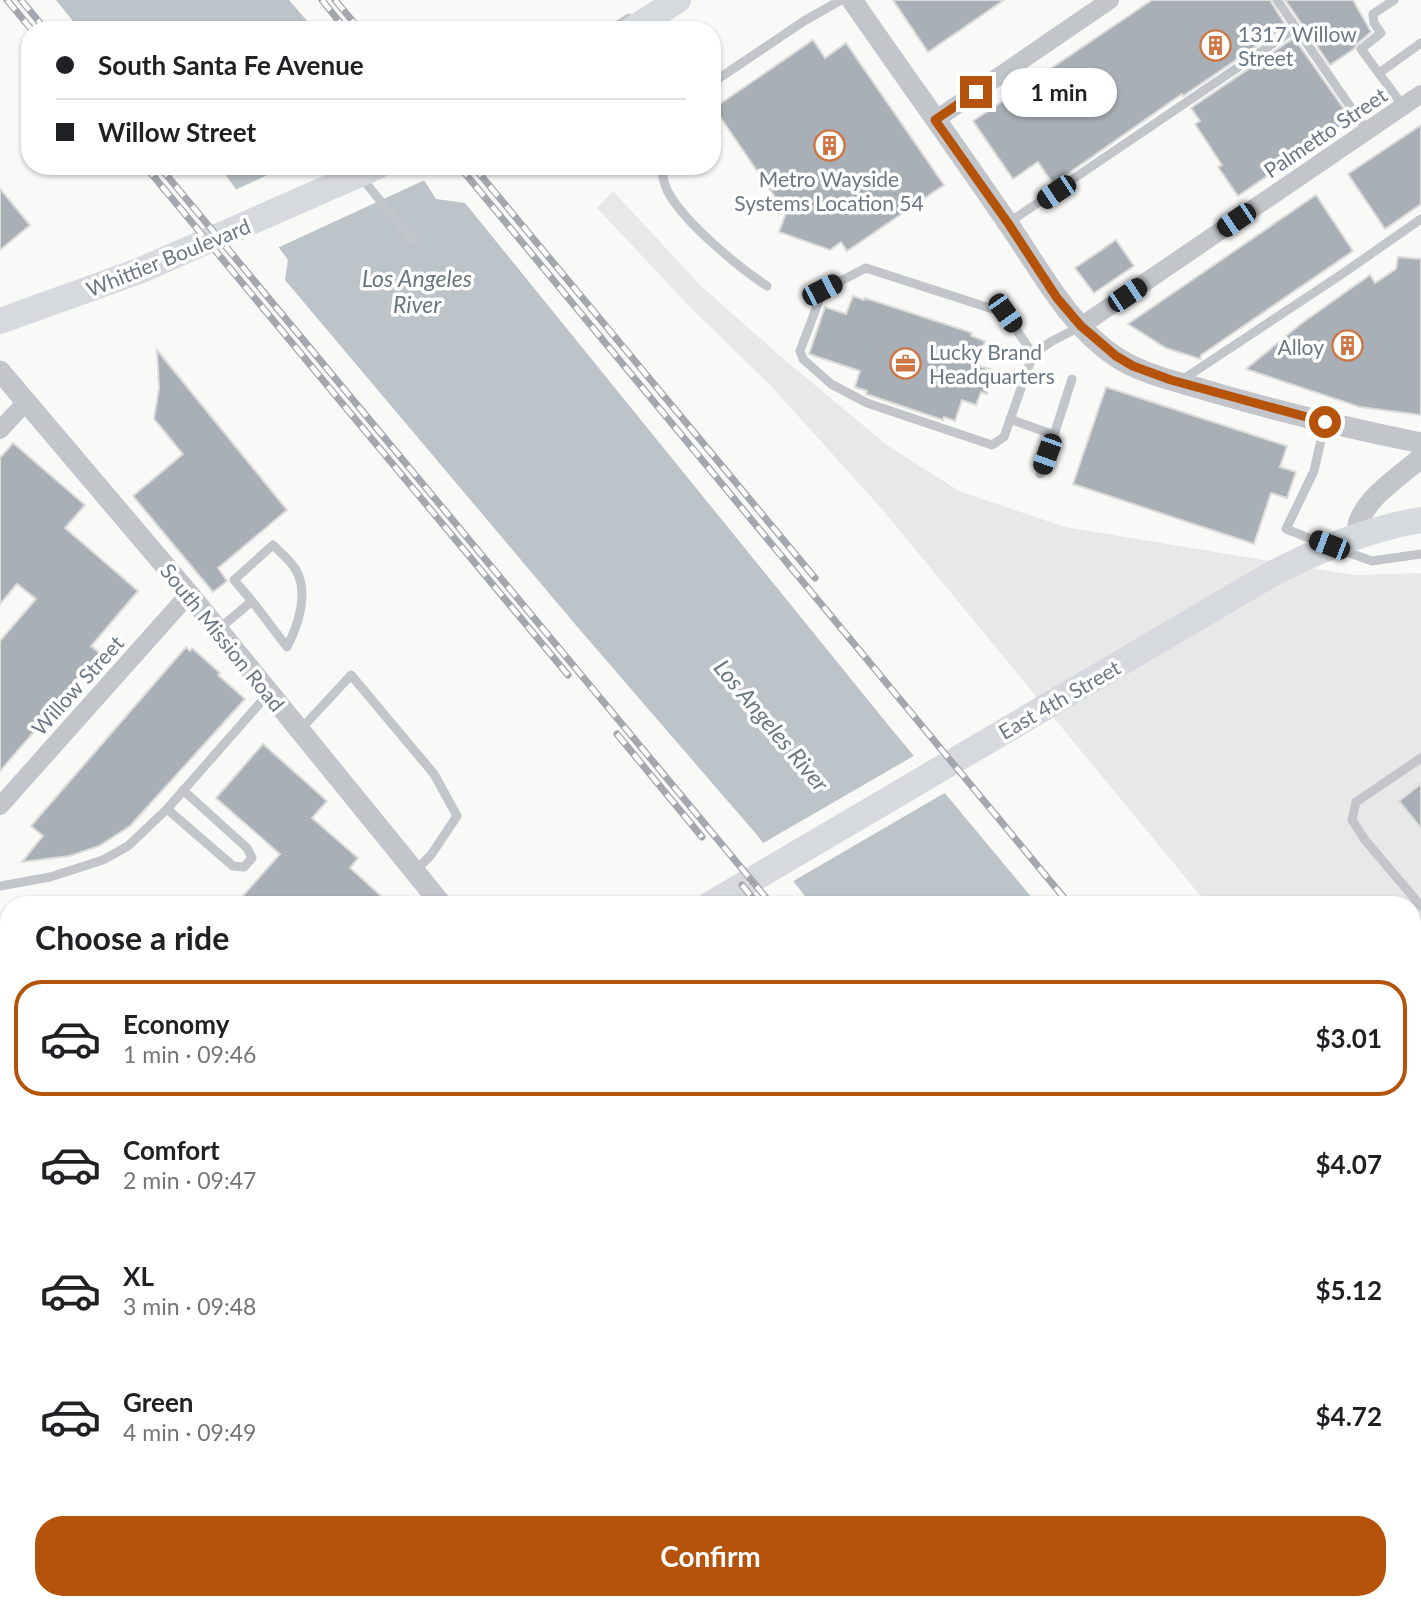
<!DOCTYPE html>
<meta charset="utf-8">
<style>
body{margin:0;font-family:Lato,sans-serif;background:#f6f6f6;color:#202124;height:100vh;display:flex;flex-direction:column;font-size:26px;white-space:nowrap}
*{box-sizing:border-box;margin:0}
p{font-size:23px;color:#757577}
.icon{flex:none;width:38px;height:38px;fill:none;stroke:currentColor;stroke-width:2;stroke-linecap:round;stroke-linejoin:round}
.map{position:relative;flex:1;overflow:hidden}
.drawer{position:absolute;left:0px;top:896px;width:1421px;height:714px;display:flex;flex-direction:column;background:#fff;border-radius:28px 28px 0 0;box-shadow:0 2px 5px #0004}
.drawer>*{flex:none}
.guide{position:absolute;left:21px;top:21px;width:700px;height:154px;border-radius:28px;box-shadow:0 2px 5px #0004;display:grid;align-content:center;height:154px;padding:0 35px;background:#fff}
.end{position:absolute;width:32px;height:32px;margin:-16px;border:9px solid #b45309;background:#fff;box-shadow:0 0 0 4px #fff}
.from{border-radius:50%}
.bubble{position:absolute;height:49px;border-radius:24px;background:#fff;box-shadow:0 2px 5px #0004;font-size:23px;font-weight:700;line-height:49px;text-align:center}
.car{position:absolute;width:21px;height:42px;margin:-21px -10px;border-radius:9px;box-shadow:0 0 5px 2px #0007;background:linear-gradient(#222 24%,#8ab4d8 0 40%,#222 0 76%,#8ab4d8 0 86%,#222 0)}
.guide b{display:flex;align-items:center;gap:24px;height:66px;font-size:26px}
.guide b+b{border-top:2px solid #e0e0e0}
.guide i{width:18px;height:18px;background:#202124}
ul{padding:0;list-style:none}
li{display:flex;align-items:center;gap:21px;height:116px;margin:0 14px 10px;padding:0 21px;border:4px solid transparent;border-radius:28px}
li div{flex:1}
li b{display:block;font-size:26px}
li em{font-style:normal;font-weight:700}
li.active{border-color:#b45309}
li>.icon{width:63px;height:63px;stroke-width:1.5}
h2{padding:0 35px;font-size:32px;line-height:84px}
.cta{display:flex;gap:14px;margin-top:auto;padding:14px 35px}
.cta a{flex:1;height:80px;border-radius:28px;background:#b45309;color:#fff;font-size:28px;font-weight:700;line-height:80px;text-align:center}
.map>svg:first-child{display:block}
.built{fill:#e7e8e8}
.water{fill:#bcc3c9}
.pier{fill:#f9f9f8}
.building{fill:#a9afb6;stroke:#dbdbda;stroke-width:2}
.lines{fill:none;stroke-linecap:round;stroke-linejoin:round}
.service{stroke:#c2c5c9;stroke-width:9}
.minor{stroke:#c2c5c9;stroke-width:18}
.tertiary{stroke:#c2c5c9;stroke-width:21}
.primary{stroke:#d6d9dd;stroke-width:26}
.rail-casing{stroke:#a4a8ae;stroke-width:7}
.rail{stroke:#fff;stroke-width:4.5;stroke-dasharray:13;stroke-linecap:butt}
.route{stroke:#b45309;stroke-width:9}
.labels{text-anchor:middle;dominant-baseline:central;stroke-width:7;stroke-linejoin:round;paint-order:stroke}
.poi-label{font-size:21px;fill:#6c7785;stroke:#fff;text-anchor:start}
.street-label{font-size:21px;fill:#6c7785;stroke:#fff}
.water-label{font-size:23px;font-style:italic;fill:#68767f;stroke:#fff}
</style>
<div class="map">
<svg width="1421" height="1610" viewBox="0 0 1421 1610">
<rect width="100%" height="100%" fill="#f9f9f8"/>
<polygon class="built" points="613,191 701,286 779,355 888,446 961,492 1065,527 1353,575 1421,573 1421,1168 1412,1157 1412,905 1208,905 881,508 772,387 691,308 597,208"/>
<g class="water">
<polygon points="56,0 289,0 315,30 80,30"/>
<polygon points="219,166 415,166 436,199 465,203 889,726 1038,905 812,905 757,835 580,630 285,280 288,260"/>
<polygon points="1412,1356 1421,1366 1421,1610 1392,1610 1385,1601 1412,1601"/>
</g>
<g class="pier">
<polygon points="287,166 419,166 427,179 275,249 233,191"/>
<polygon points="917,754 948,791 790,883 760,845"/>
</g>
<g class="building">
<polygon points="893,0 1004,0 928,52"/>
<polygon points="1152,0 1270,0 1286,26 1183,96 1182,94 1053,184 1038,162 1013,179 973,121"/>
<polygon points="1285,0 1353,0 1371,32 1357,44 1354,49 1330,65"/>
<polygon points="1294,38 1351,119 1238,196 1218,167 1222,165 1195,124 1200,121 1191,108"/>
<polygon points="813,40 825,58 846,43 944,185 847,251 841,242 830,250 779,232 786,213 714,108"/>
<polygon points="1421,125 1421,204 1385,229 1348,174"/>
<polygon points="0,189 30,225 0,250"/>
<polygon points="1316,195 1353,251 1201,355 1200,359 1166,348 1128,324"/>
<polygon points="1116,240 1134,266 1094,293 1075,268"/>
<polygon points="1398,257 1421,259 1421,415 1360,407 1246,369 1302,323 1370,275 1375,283 1396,269"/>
<polygon points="853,296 864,300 865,298 942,323 972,333 971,336 985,341 976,365 999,372 994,387 990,385 987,394 981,392 976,405 962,400 955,421 944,417 943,420 866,394 867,391 855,387 860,371 809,354 825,307 846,314"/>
<polygon points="157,350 287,510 218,568 227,581 213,592 133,496 183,454 154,419 159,388"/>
<polygon points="1106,387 1287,446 1280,467 1296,472 1287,498 1271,493 1254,544 1073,484"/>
<polygon points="13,443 85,505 65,528 138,591 91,646 101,654 0,771 0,641 36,599 17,584 0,604 0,458"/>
<polygon points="186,647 190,651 192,648 220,673 218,675 245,699 130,826 99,846 69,856 22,862 43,836 31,826"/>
<polygon points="263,744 327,801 312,818 358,858 350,868 391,905 235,905 280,854 216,798"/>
<polygon points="1421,784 1421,828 1399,801"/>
</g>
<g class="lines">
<g class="service">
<polyline points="1277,0 1367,131"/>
<polyline points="1394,0 1373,14 1374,23 1381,33 1361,49 1403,106"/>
<polyline points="610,30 629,18"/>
<polyline points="1379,73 1421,43"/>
<polyline points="712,83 804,21 841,0"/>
<path d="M660 166C663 175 664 185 668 192 685 223 738 267 767 286"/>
<polyline points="361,177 413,241"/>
<polyline points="1008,223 1296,28"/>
<polyline points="1033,354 1005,313 866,268 823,290 800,351 803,359 831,384 867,403 992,445 1004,437 1033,354 1052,341 1080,327"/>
<polyline points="1182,380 1342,274 1421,219"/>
<polyline points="1010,419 1054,435 1072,379"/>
<polyline points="1040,474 1054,435"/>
<polyline points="1322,543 1286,529 1314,471 1325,422"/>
<polyline points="1341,550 1372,561 1421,554"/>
<path d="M219 629 252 601 287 647C298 626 309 593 296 570 291 561 281 553 273 545L234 580 252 601"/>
<polyline points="301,729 351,675 434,774 457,816 431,855 416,870"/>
<polyline points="1421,758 1356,802 1352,820 1365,840 1421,906"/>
<polyline points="167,809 233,866 244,867 252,858 247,848 183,790"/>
<polyline points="0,886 50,877 103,860 128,846 167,809 268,694"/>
<polyline points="235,1610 242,1601"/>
</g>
<g class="minor">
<polyline points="935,120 1110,0"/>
<polyline points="1081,326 1421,94"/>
<polyline points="0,430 26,402"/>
<polyline points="0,806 189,594"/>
<polyline points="0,1042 9,1049"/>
<polyline points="0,1550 9,1562"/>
<polyline points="635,1601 645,1610"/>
<polyline points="378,1610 385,1601"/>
<polyline points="675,1610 683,1601"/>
<polyline points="970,1610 978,1601"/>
</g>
<g class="tertiary">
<path d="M852 0C903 74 956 147 1007 222 1040 269 1067 324 1116 357 1142 374 1175 381 1205 390 1276 411 1348 428 1421 443"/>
<polyline points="0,371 189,594 442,905"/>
<path d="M1357 535C1355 504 1399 477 1421 458"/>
<polyline points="1029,1601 1036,1610"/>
</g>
<g class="primary">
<polyline points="631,30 678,0"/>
<polyline points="0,321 139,271 378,166"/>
<path d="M709 905 1270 575C1318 550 1366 529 1421 520"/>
<polyline points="37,1610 45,1601"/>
</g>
<defs>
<g id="rail">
<polyline points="7,0 32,30"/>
<polyline points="21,0 46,30"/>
<polyline points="322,0 346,30"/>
<polyline points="335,0 360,30"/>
<polyline points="145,166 568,675"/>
<polyline points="159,166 772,905"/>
<polyline points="459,166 1070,905"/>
<polyline points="473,166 815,578"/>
<polyline points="617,734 702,837"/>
<polyline points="742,885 758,905"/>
<polyline points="1412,1315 1421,1325"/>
<polyline points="1351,1601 1359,1610"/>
</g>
</defs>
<use href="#rail" class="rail-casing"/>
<use href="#rail" class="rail"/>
</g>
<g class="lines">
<polyline class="route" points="976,92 935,120 1008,223 1057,298 1081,326 1116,356 1133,366 1171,380 1325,422"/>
</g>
<defs>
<symbol id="building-ring" viewBox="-11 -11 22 22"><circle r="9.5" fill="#fff" stroke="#ce7643" stroke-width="1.5"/><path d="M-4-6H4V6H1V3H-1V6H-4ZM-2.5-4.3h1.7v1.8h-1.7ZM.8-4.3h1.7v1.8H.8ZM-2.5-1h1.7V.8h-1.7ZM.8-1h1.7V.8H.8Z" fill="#ce7643"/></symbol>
<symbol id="office-ring" viewBox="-11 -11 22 22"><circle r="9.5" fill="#fff" stroke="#ce7643" stroke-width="1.5"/><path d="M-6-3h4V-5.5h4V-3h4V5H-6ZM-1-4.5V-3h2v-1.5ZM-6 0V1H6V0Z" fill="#ce7643"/></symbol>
</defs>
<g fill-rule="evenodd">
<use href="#building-ring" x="1198" y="28" width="35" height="35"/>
<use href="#building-ring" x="812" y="128" width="35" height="35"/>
<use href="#building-ring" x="1330" y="328" width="35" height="35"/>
<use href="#office-ring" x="888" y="346" width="35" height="35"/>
</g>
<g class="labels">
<g class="poi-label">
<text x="1238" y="33">1317 Willow<tspan x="1238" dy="24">Street</tspan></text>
<text x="829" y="178" text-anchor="middle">Metro Wayside<tspan x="829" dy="24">Systems Location 54</tspan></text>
<text x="1324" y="346" text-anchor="end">Alloy</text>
<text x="929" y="351">Lucky Brand<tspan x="929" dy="24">Headquarters</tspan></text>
</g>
<g class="street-label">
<text transform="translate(1325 132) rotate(-34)">Palmetto Street</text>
<text transform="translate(168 257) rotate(-22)">Whittier Boulevard</text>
<text transform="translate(223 637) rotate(51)">South Mission Road</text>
<text transform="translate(77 685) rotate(-48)">Willow Street</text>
<text transform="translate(1059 699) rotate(-30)">East 4th Street</text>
</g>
<g class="water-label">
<text x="417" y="278">Los Angeles<tspan x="417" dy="26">River</tspan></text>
<text transform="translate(772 725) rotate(50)">Los Angeles River</text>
</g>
</g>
</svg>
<i class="end from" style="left:1325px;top:422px"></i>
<i class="end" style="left:976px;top:92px"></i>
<div class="bubble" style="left:1001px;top:68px;width:116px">1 min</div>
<i class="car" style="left:1056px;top:192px;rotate:236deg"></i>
<i class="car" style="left:1236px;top:220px;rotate:236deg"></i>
<i class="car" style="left:822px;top:290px;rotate:63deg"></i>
<i class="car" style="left:1127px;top:295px;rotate:56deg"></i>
<i class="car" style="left:1005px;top:313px;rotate:145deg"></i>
<i class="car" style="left:1047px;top:454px;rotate:200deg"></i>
<i class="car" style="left:1329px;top:545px;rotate:291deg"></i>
<div class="guide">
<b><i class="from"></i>South Santa Fe Avenue</b>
<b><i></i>Willow Street</b>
</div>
<section class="drawer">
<h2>Choose a ride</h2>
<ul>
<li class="active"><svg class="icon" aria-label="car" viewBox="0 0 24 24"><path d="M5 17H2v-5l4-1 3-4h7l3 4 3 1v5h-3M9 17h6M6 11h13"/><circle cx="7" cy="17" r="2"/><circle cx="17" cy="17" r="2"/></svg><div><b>Economy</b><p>1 min · 09:46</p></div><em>$3.01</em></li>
<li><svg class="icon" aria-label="car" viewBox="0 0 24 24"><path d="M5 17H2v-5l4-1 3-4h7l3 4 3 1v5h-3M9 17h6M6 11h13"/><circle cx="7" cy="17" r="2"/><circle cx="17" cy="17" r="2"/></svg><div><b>Comfort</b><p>2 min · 09:47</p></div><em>$4.07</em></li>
<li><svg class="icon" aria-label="car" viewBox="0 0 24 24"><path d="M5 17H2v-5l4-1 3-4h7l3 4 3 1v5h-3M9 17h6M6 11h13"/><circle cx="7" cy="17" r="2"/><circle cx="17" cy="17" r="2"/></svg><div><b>XL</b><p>3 min · 09:48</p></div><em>$5.12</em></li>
<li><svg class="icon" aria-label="car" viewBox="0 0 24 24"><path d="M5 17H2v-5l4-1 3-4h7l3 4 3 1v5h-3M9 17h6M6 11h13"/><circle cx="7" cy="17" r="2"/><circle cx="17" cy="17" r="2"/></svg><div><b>Green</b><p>4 min · 09:49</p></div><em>$4.72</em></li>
</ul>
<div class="cta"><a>Confirm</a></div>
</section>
</div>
